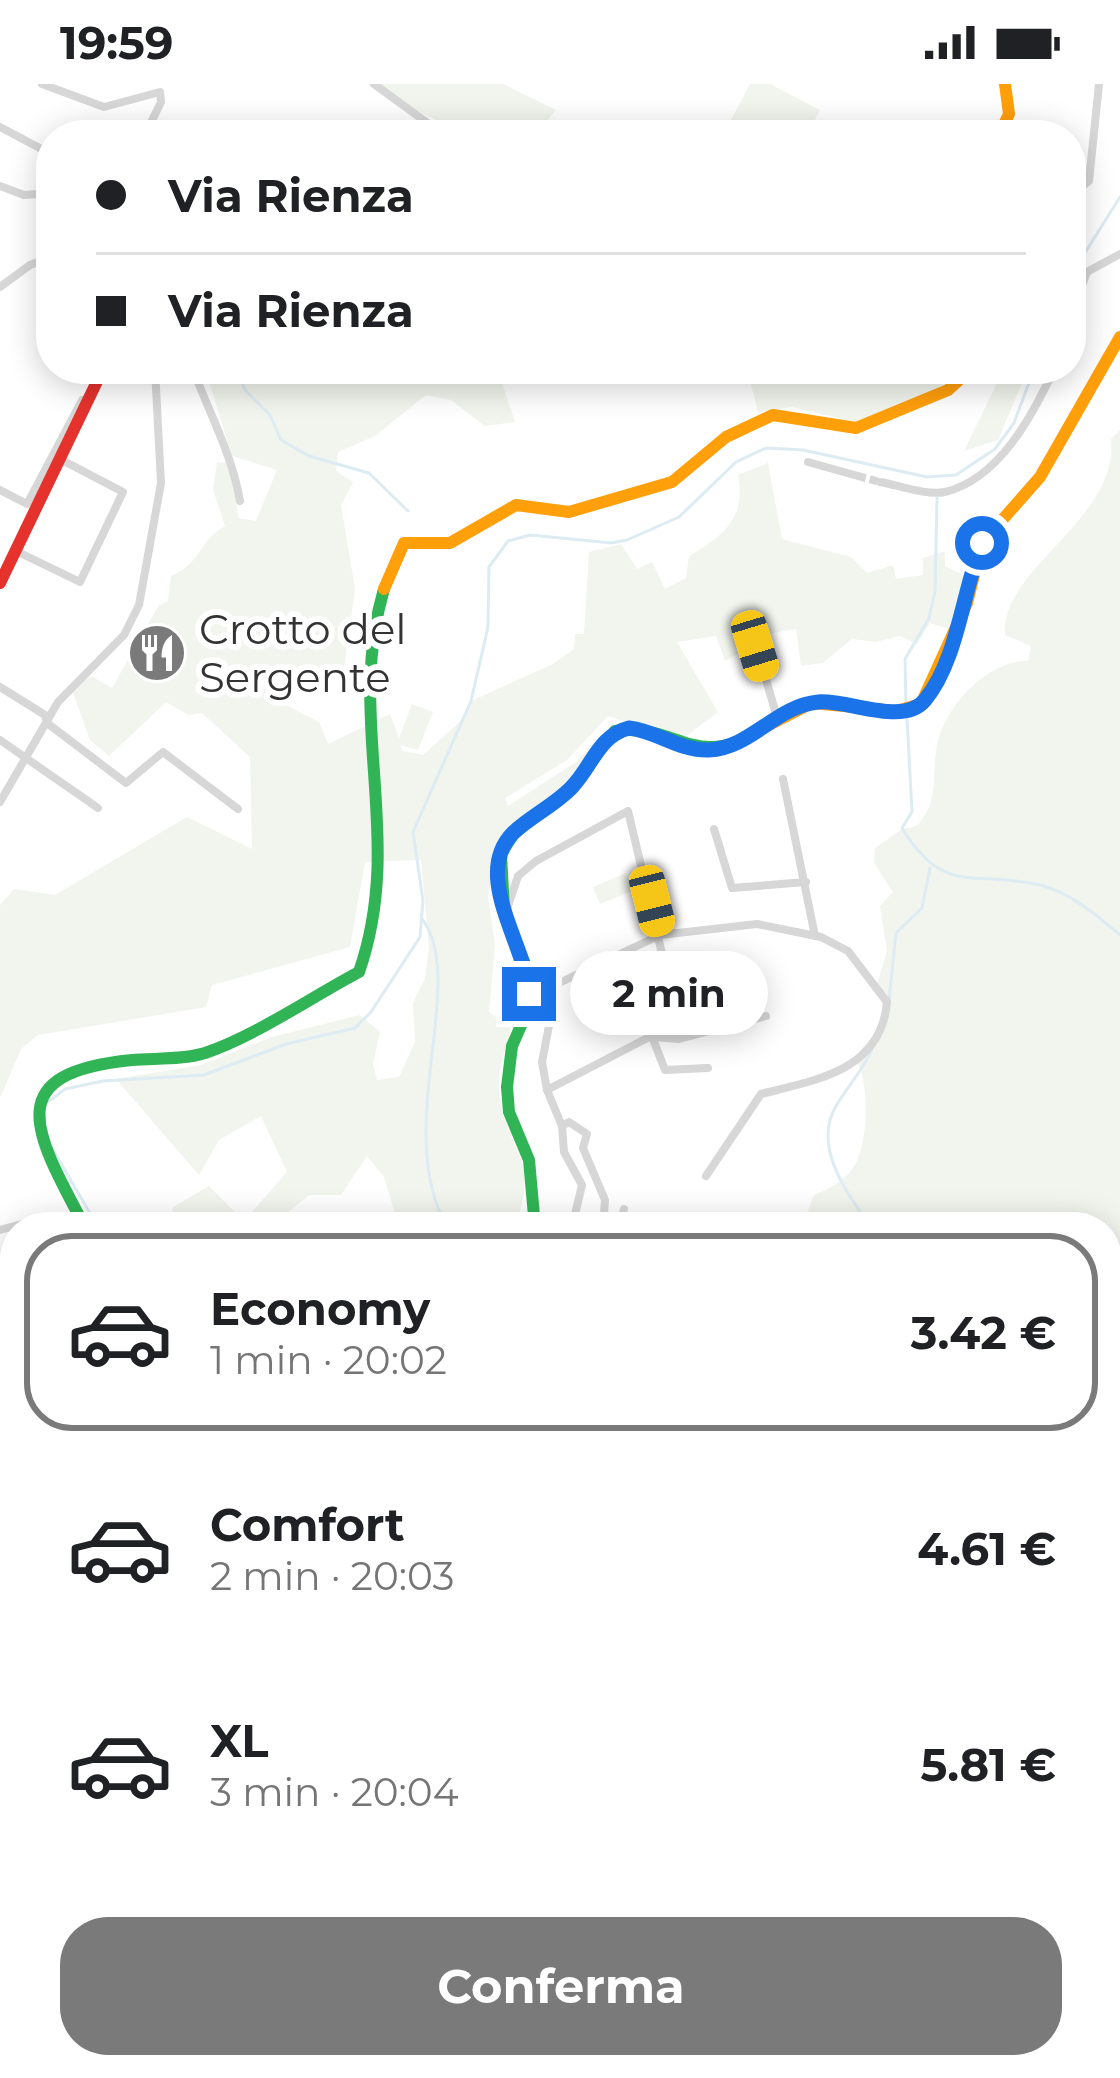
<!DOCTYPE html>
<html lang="it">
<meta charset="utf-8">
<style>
body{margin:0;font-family:Montserrat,sans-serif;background:#f6f6f6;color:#202124;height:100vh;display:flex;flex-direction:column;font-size:45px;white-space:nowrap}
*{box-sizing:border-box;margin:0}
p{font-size:39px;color:#757577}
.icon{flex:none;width:66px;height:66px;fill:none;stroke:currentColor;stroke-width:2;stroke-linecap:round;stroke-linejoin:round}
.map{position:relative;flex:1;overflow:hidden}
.side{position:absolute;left:0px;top:1128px;width:1122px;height:867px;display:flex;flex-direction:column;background:#fff;border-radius:48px 48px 0 0;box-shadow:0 6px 30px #0003}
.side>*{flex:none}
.hud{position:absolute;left:36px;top:36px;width:1050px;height:264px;border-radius:48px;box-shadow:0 6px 30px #0003;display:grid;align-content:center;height:264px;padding:0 60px;background:#fff}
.end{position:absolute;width:54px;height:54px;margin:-27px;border:15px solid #1a73e8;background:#fff;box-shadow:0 0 0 6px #fff}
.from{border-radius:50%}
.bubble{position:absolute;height:84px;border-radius:42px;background:#fff;box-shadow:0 6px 30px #0003;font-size:39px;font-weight:700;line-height:84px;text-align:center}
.car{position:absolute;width:36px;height:72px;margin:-36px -18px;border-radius:15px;box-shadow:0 0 9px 3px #0007;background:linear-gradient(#f5c518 24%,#345 0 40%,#f5c518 0 76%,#345 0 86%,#f5c518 0)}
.hud b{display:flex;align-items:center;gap:42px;height:114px;font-size:45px}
.hud b+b{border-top:3px solid #e0e0e0}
.hud i{width:30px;height:30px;background:#202124}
ul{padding:21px 0 0;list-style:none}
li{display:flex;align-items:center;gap:36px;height:198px;margin:0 24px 18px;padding:0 36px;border:6px solid transparent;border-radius:48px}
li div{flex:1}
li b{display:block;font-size:45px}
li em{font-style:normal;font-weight:700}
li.on{border-color:#7a7a7a}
li>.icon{width:108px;height:108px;stroke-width:1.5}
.primary-button{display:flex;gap:24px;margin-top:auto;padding:24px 60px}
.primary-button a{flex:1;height:138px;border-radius:48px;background:#7a7a7a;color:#fff;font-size:48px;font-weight:700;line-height:138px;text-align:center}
.status{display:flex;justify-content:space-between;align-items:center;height:84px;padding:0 60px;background:#fff;direction:ltr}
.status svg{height:33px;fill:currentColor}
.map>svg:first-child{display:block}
.green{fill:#f1f5ed}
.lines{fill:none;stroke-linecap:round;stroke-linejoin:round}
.stream{stroke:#ddebf3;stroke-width:3}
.street-tunnel{stroke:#d6d6d6;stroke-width:8;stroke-dasharray:8 4;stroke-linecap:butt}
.street{stroke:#d7d7d7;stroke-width:8}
.fast{stroke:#30b455;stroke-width:12}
.slow{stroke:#ff9f0a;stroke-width:12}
.jam{stroke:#e5322d;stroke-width:12}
.route{stroke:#1a73e8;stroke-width:15}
.labels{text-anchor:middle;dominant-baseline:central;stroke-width:12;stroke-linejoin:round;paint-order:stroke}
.poi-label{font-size:42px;fill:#333;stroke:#fff;text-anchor:start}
</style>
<div class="status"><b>19:59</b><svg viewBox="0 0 49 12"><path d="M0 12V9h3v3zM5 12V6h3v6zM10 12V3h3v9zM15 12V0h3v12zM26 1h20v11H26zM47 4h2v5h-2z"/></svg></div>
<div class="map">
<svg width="1120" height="1994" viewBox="0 0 1120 1994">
<rect width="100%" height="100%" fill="#fff"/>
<g class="green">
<path d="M379 0H503L556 26 535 51C473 51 429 43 379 0Z"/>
<polygon points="750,0 770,0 820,26 807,51 759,51 731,36"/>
<path d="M205 285H520L502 299 515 338 485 342 451 316 426 311 375 352 338 368 336 387 353 398 341 421 355 505 343 593 276 591V616L319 638 328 660 390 630 399 654 412 620 433 628 418 666 400 661 403 667 423 671 463 635 471 617 553 580 574 565 575 550H584L589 468 621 460 637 485 652 478 665 505 686 494 689 472C722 453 747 434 738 391L768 379 782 455 851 473 867 489 893 481 896 495 923 491V474L945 467V482L967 493 950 545 930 539 917 560 900 552 876 558 852 555 823 579 801 582 796 545 757 552V559L725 577 716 552 677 558 718 628 681 656 608 632 567 676 505 714 508 722 576 678 600 653 578 688 505 749 495 770 488 813 495 861 489 928 511 944C504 970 495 993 501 1021 510 1069 537 1074 518 1133L523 1143H399L384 1093 367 1072 341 1111H309L281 1134 292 1143H171L173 1123 209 1102 244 1137 287 1088 261 1032 219 1056 199 1091 116 995 201 981 272 953 360 931 380 948 373 980 377 996 399 993 415 958 413 919 425 895 429 863 421 776 365 778 350 863 212 901 206 923 38 951 21 965 0 1014V821L14 805 55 811 187 733 252 765 250 673 202 629 189 631 166 618 109 672 90 656 72 606 91 592 112 604 159 521 168 517 171 492C202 479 199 456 225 442L213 406 217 378 232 380 238 434 256 437 277 386 232 372Z"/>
<polygon points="747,285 965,285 927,311 854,338 792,323 758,328"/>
<polygon points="1004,285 1028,285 998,356 964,367"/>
<path d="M1120 346V1710L1107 1714V1143H777L805 1134 814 1111C829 1105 843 1098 853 1084 869 1060 871 996 854 973L883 942V915L876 903 887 867 880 822 893 808 874 779 875 764 902 745 917 742C940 716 931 694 937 662 944 622 988 576 1028 577L1031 562 1005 551C999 485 1120 435 1111 355Z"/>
<polygon points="626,789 633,807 600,820 593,803"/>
<polygon points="0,1314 15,1320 15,1373 0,1399"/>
<polygon points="1120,1723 1120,1994 783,1994 792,1980 1107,1980 1107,1728"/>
<polygon points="15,1872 15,1957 0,1961 0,1887"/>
<polygon points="15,1966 15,1980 93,1980 81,1990 0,1993 0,1971"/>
<polygon points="213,1980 313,1980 305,1994 219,1994"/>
<polygon points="540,1980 779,1980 771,1994 531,1994"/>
</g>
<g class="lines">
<g class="stream">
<polyline points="1071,191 1120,113"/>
<polyline points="237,285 245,306 270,331 281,356 309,372 369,389 408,427"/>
<polyline points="906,624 905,575 929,534 935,508 937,414"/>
<path d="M907 633 912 728 902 744C945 814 973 785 1040 801 1072 809 1096 831 1120 851"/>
<path d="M423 836C468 900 392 1046 447 1143"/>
<polyline points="889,917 896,849 922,824 930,784"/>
<polyline points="98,1143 45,1052 44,1021 65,1005 103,997 204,991 286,960 355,944 371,928 420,853 423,817 413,748 471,617 488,543 489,483 508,457 530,451 611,459 627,456 679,433 736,378 766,364 803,366 927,393 956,391 995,365 1014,339 1034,285"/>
<path d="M871 1143C847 1109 812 1063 836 1022 848 1002 863 986 872 965"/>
<polyline points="0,1396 15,1378"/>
<polyline points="1107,1592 1120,1603"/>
<polyline points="618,1980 646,1994"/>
</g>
<polyline class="street-tunnel" points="858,392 880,398"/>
<g class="street">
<polyline points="42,0 104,23 160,8 161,18 145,51"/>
<polyline points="374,0 444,51"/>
<polyline points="0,43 51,70"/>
<polyline points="343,51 349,43 368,51"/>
<polyline points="0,102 24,111 51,109"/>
<polyline points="1071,112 1089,97 1099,0"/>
<polyline points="0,203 30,181 51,173"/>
<polyline points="1071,231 1087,188 1120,170"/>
<path d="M193 285C209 329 232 370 240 417"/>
<polyline points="808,378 858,392"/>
<path d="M880 398C898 401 927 412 945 408 999 395 1033 331 1054 285"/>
<polyline points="0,406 27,420 82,316"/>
<polyline points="16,467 80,498 123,408 60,375"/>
<polyline points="756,562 777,633"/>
<polyline points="0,603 45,631 47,639 126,699 163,668 238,725"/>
<polyline points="0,656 98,724"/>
<polyline points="783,695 815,852"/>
<polyline points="0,718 58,618 124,551 139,521 161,399 155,285"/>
<polyline points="714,745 732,804 806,798"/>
<polyline points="507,825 518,792 536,777 628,727 674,920 671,936 659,948 547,1006 562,1042"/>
<polyline points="653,953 679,955 766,932"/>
<polyline points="653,955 665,986 708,984"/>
<path d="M547 1006 542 978 557 900 660 851 757 840 821 853 848 867 887 918C881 987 816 996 761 1010L706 1092"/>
<polyline points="572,1143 582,1101 564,1068 562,1042 569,1038 587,1050 583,1064 605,1116 603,1143"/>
<polyline points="619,1143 624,1125"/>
<polyline points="0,1146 22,1140 35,1143"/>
<polyline points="0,1429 15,1410"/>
<polyline points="0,1489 15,1484"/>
<polyline points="1107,1719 1120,1714"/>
<polyline points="0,1735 15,1720"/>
<polyline points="1107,1752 1120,1743"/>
<polyline points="1107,1789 1120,1777"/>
<polyline points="1107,1918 1120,1915"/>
<polyline points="482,1994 496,1980"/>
<polyline points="775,1994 783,1980"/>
<polyline points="896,1994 900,1980"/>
<polyline points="949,1994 966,1980"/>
</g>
<g class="fast">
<polyline points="543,51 565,51"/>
<path d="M85 1143C33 1046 0 989 132 976 154 974 183 976 205 969 257 951 310 914 359 888 406 753 345 637 384 505"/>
<path d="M535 1143 529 1076 509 1028 507 1003 512 962 526 930 528 888 504 827 501 770 516 746 569 706 615 647C674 638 696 688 759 646"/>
<polyline points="0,1965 15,1961"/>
</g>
<g class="slow">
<polyline points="999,51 1009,30 1005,0"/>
<polyline points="384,505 404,459 450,459 516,421 569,428 672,398 726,353 773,331 856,344 948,306 971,285"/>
<polyline points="759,646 812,619 896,627 921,620 967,519 982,459 1040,393 1120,253"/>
</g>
<polyline class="jam" points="0,499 103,285"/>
</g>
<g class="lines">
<path class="route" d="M529 910C527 862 471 792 513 749 531 732 555 721 572 703 593 681 598 652 629 644 657 647 679 667 709 666 751 664 776 622 818 618 848 615 903 643 925 616 958 576 963 505 982 459"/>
</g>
<defs>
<symbol id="restaurant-disc" viewBox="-11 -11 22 22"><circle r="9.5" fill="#7a7a7a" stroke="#fff"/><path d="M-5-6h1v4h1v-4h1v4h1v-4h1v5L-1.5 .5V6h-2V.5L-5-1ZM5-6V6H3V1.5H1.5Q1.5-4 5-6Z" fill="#fff"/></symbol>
</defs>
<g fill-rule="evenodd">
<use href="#restaurant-disc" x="124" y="536" width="66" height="66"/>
</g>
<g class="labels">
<g class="poi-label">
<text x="199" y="545">Crotto del<tspan x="199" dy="48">Sergente</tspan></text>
</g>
</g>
</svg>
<i class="end from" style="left:982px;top:459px"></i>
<i class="end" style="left:529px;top:910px"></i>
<div class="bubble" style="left:570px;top:867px;width:198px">2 min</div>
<i class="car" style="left:755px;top:562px;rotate:163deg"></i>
<i class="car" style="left:652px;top:817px;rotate:166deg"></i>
<div class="hud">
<b><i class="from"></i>Via Rienza</b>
<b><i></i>Via Rienza</b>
</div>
<section class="side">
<ul>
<li class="on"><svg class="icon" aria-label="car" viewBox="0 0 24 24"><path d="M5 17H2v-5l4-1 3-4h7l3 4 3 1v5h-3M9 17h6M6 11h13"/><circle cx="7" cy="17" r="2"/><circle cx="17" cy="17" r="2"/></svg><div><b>Economy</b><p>1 min · 20:02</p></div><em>3.42 €</em></li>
<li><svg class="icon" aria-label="car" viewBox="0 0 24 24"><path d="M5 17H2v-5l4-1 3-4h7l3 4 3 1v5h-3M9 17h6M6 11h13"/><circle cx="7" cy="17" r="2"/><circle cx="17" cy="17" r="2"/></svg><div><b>Comfort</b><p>2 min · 20:03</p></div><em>4.61 €</em></li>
<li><svg class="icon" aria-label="car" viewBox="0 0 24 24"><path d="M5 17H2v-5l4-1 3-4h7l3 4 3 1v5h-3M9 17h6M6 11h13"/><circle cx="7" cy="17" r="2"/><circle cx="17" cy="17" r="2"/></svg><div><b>XL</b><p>3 min · 20:04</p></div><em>5.81 €</em></li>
</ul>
<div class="primary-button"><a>Conferma</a></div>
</section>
</div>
